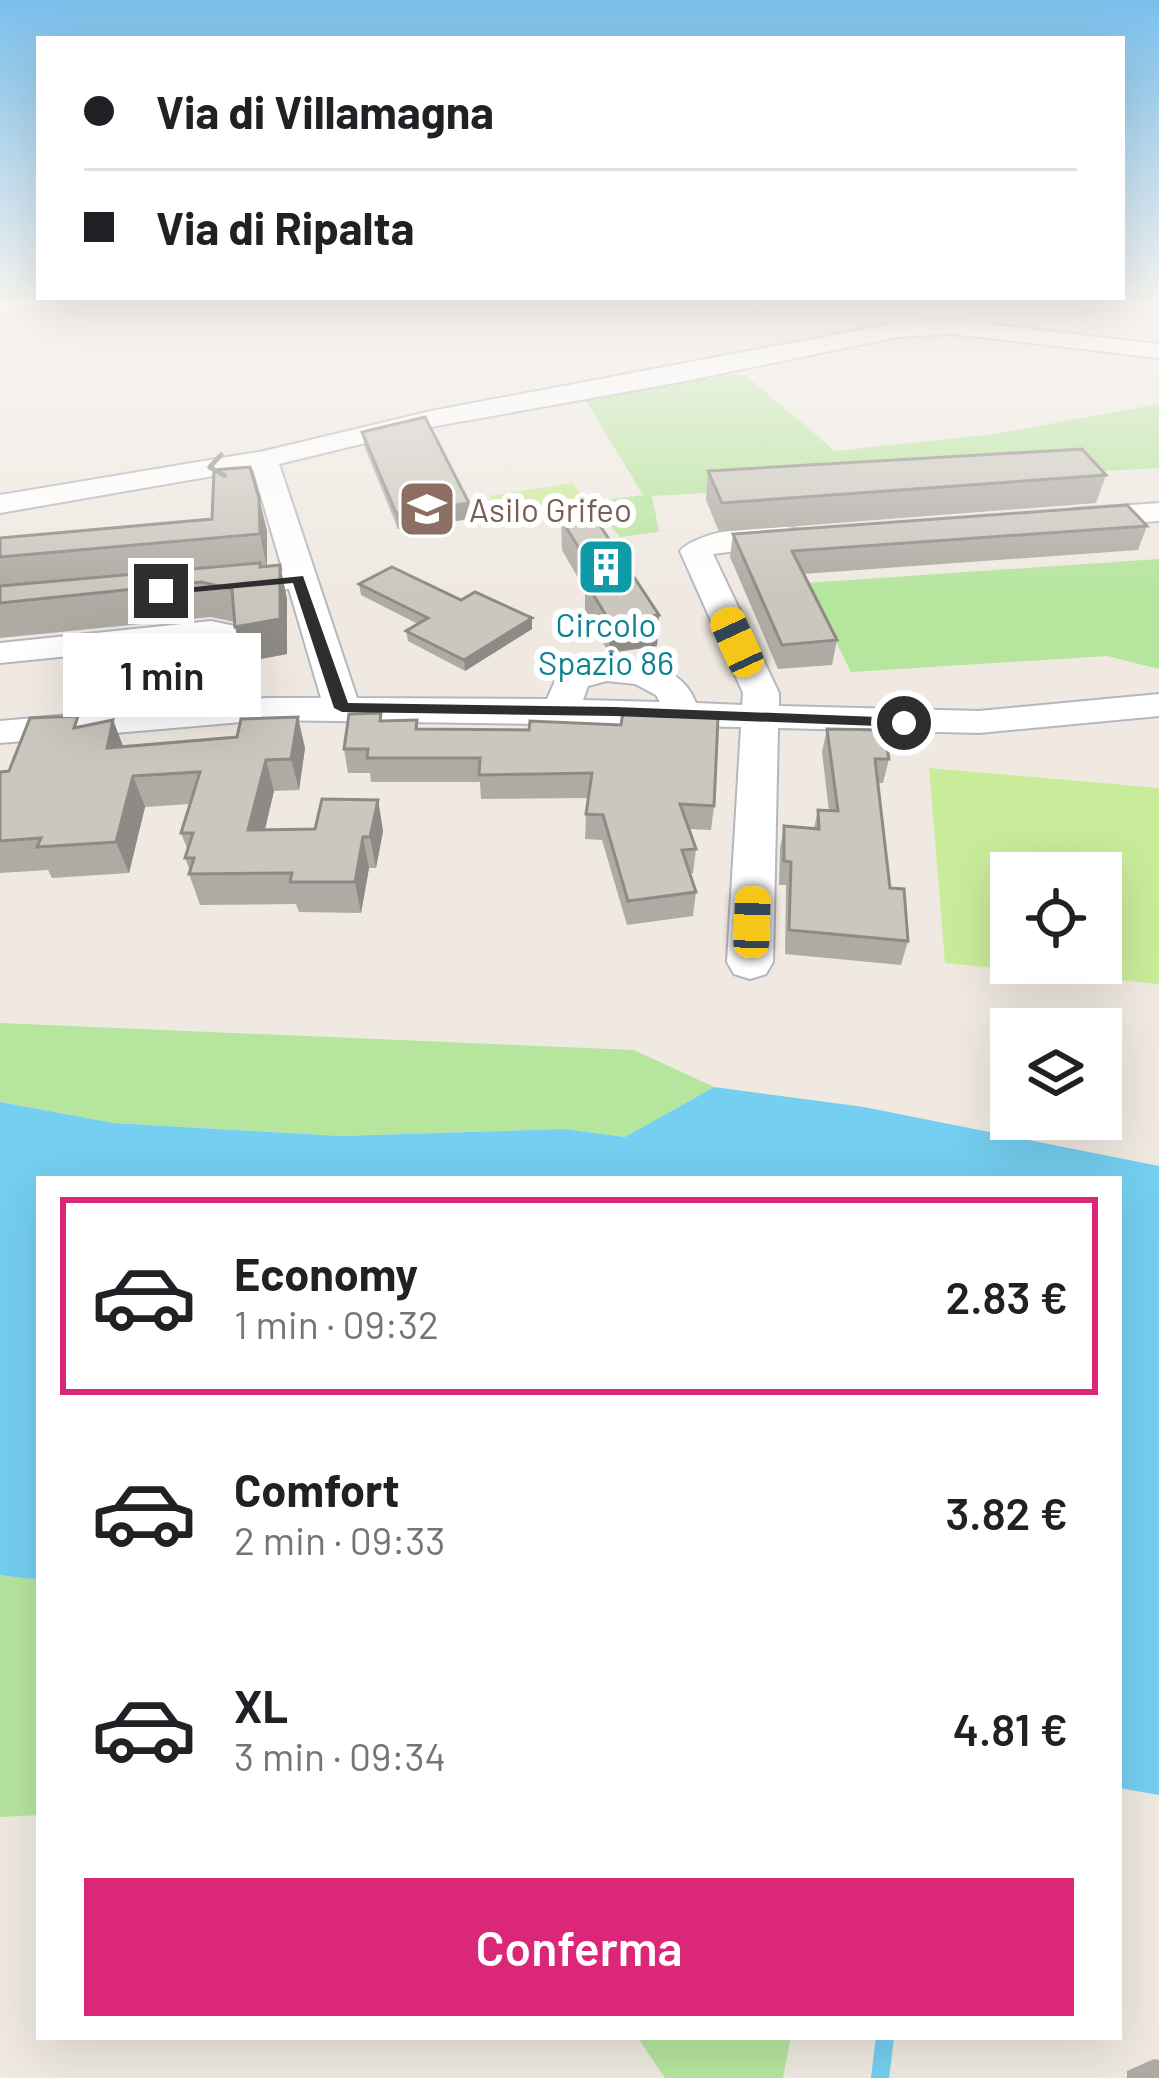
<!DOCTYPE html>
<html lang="it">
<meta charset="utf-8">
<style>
body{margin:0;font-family:Barlow,sans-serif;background:#f2f2f2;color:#202124;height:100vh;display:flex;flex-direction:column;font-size:45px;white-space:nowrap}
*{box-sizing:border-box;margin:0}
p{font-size:39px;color:#757577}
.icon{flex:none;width:66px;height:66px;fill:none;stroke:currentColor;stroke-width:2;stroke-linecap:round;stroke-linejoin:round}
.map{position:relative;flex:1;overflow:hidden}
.sheet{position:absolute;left:36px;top:1176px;width:1086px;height:864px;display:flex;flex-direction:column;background:#fff;border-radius:0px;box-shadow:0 12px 48px #0002}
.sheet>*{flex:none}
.banner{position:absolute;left:36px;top:36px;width:1089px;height:264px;border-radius:0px;box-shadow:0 12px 48px #0002;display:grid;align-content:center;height:264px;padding:0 48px;background:#fff}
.controls{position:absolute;left:990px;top:852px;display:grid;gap:24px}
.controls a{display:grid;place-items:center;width:132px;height:132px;border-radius:0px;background:#fff;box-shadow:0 12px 48px #0002;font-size:60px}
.end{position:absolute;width:54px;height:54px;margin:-27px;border:15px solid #2e2e2e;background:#fff;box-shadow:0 0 0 6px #fff}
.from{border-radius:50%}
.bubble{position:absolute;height:84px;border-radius:0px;background:#fff;box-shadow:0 12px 48px #0002;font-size:39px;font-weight:600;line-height:84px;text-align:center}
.car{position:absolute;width:36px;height:72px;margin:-36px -18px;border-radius:15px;box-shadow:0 0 9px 3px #0007;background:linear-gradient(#f5c518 24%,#345 0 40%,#f5c518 0 76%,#345 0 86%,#f5c518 0)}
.banner b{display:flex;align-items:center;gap:42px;height:114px;font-size:45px}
.banner b+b{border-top:3px solid #e0e0e0}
.banner i{width:30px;height:30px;background:#202124}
ul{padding:21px 0 0;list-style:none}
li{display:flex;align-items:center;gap:36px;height:198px;margin:0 24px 18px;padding:0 24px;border:6px solid transparent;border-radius:0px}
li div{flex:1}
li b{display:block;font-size:45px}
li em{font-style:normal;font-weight:600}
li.active{border-color:#db2777}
li>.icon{width:108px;height:108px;stroke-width:1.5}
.button{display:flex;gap:24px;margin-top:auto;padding:24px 48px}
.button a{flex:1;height:138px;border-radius:0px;background:#db2777;color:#fff;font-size:48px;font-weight:600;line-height:138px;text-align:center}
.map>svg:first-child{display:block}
.green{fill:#b6e59e}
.pitch{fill:#c9ec9a;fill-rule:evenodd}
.water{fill:#75cff0}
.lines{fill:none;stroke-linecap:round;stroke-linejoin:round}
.stream{stroke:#75cff0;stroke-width:18}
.minor-casing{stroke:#b4b7c1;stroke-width:4}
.minor{fill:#fff;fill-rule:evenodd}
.wall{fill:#afaba4}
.shaded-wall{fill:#8e8b86}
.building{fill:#cbc7bf;stroke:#8e8b86;stroke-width:3}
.oneway{stroke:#969696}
.route{fill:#2e2e2e}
.labels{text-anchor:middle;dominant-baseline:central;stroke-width:12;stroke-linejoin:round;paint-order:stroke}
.far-education-label{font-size:33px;fill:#785e54;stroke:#fff;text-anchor:start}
.far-culture-label{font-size:33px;fill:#0d838f;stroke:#fff}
</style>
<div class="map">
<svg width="1159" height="2078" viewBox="0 0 1159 2078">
<rect width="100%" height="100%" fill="#efe9e1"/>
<g class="green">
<polygon points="700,375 745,375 835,451 994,434 1159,404 1159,468 652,496 659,532 620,537 590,502 643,495 582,394"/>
<polygon points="1159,559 1159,669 1107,656 851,672 806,583"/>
<polygon points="0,1023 634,1050 714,1087 625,1137 564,1129 341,1136 114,1123 0,1102"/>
<polygon points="0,1575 39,1580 39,1815 0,1817"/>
<polygon points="637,2037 791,2037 783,2078 665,2078"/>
</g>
<g class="pitch">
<polygon points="573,483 590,507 505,521 489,496"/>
<path d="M929 768 1159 788V984L945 963ZM1011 873H1101V963H1011Z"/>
</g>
<polygon class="water" points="714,1087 864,1107 1159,1166 1159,1795 1119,1788 1119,1179 39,1179 39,1580 0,1575 0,1102 114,1123 341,1136 564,1129 625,1137"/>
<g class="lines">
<polyline class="stream" points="880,2078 885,2037"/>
<defs>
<g id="minor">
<polygon points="741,301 764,301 765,303 754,310"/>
<path d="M953 320 1159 344V358L953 334 897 337 686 381 431 427 279 464 357 698 547 699 559 672C600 653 678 653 696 703L742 705 743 693 680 551C698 529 792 516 810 536L806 542 713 554 779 693V706L979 711 1159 694V716L979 733 778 728 773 962 766 974 750 979 734 974 727 962 741 727 266 720 0 743V721L266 698H321L289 589 220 595 204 585 220 575 283 571 253 469 0 513V495L264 451 431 411 897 323ZM607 681 635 684 656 695 660 702 583 700 588 686Z"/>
<polygon points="1159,503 1159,521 1074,527 1059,518 1074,509"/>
<polygon points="211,621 235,626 243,656 238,663 214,663 207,642 0,663 0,643"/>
</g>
</defs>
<use href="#minor" class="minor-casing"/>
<use href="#minor" class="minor"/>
</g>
<g class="wall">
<polygon points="362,432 469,503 470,519 398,529 365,448"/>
<polygon points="708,471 1106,475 1096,503 719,532 706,500"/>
<polygon points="259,498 267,531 267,566 280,565 287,599 287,654 244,662 235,622 211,617 0,638 0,538 212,519"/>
<polygon points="561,519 659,615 657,646 609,653 585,612 585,590 562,550"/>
<polygon points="1147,526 1138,550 803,574 837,640 832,665 778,669 730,557 733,534"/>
<polygon points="359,584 461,600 532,618 532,629 465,671 408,641 406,631 418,624 361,595"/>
<polygon points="381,713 382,721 417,720 418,729 714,806 711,830 689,829 696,849 693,873 690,873 696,892 693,916 627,925 602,840 585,839 586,814 588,798 481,799 480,782 371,782 370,773 348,773 344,749"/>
<polygon points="113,720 123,747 305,748 299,790 274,791 265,830 315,829 378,800 383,831 376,868 369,868 361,913 299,912 296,904 200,905 189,874 190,871 185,858 188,851 181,833 190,804 145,807 129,873 52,878 48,870 0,873 0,772 9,771 82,726"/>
<polygon points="827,729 889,759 883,783 878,783 890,888 908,941 901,965 785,954 786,885 779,885 780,849 784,826 814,828 818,810 829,811 822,752"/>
<polygon points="1154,2059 1159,2060 1159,2078 1127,2078 1127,2071"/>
</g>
<g class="shaded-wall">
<polygon points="259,498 267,531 267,568 260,534"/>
<polygon points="469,503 470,519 398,529 396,513"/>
<polygon points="280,565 287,599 287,654 244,662 235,627"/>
<polygon points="659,615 657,646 609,653 610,622"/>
<polygon points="532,618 532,629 465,671 464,660"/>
<polygon points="298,717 305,748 299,790 291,759"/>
<polygon points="113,720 125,751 107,748"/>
<polygon points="266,760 274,791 257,861 248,830"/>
<polygon points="133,776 145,807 129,873 116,842"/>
<polygon points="378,800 383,831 376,868 370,837"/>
<polygon points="363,837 369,868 361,913 355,882"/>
</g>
<g class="building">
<polygon points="425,417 469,503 396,513 362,432"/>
<polygon points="1082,449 1106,475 722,503 708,471"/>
<polygon points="250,467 259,498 260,534 0,557 0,538 212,519 214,470"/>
<polygon points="1127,505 1147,526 792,551 837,640 782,645 733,534"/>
<polygon points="593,515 659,615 610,622 585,581 598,579 561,519"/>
<polygon points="260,563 260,567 280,565 280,619 235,627 232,589 201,582 0,603 0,586"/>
<polygon points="392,567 461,600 475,592 532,618 464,660 406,631 428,618 359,584"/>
<polygon points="623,712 718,718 714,806 680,804 696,849 682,850 696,892 628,901 603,815 586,814 592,773 479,775 480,758 367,758 368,749 344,749 349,714 381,713 380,721 417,720 416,729 529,730 530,721 621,725"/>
<polygon points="78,716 74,728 113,720 107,748 237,737 241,719 298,717 291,759 266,760 248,830 315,829 322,799 378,800 370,837 363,837 355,882 290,882 292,873 189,874 194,858 185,858 193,833 181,833 200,772 133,776 116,842 37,847 41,838 0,841 0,772 9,771 30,718"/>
<polygon points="827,729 884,730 889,759 875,759 890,888 904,889 908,941 789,930 791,862 784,861 784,826 819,829 818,810 838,811"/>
</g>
<defs><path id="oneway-chevron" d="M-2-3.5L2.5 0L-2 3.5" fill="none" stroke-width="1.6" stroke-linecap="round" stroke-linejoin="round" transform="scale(3)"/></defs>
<use class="oneway" href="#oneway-chevron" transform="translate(217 466) rotate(171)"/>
<linearGradient id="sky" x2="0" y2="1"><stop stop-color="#7abfeb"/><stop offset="0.51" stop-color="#f8f5f2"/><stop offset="1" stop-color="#f8f5f2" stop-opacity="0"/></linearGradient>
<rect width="1159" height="592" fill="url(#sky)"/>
<polygon class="route" points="303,576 348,703 615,707 904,718 911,723 904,727 615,716 342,712 334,708 293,583 161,595 155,591"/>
<defs>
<symbol id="school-square" viewBox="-11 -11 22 22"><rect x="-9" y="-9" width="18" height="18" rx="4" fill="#8d6e63" stroke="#fff"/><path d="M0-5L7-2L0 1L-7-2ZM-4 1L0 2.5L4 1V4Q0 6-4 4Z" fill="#fff"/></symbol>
<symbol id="building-square" viewBox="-11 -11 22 22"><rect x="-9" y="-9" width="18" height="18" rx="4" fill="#0f9aa8" stroke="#fff"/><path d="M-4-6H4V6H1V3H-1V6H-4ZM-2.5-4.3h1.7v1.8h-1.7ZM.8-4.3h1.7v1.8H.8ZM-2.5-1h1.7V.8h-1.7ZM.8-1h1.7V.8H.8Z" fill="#fff"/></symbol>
</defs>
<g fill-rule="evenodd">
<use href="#school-square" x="394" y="476" width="66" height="66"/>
<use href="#building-square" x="573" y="534" width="66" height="66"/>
</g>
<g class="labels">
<g class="far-education-label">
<text x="469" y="509">Asilo Grifeo</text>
</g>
<g class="far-culture-label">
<text x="606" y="624">Circolo<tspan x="606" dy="38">Spazio 86</tspan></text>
</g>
</g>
</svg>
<div class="controls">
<a><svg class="icon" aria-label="locate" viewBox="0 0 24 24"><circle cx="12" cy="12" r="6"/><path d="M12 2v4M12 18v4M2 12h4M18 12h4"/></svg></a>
<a><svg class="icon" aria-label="layers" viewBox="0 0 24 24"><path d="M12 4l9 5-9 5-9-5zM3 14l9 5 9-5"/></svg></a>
</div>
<i class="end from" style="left:904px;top:723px"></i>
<i class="end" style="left:161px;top:591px"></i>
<div class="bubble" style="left:63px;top:633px;width:198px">1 min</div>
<i class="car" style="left:737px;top:642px;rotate:335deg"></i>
<i class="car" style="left:752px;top:922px;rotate:2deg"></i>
<div class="banner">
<b><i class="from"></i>Via di Villamagna</b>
<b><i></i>Via di Ripalta</b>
</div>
<section class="sheet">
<ul>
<li class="active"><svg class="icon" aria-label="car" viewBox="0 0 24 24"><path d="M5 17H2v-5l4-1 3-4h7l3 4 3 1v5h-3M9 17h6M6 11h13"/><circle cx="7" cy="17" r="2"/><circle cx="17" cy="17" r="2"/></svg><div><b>Economy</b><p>1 min · 09:32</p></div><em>2.83 €</em></li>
<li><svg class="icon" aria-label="car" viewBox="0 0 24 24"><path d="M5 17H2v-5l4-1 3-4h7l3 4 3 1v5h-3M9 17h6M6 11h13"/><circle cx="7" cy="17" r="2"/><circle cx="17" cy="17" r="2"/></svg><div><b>Comfort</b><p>2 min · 09:33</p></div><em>3.82 €</em></li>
<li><svg class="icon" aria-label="car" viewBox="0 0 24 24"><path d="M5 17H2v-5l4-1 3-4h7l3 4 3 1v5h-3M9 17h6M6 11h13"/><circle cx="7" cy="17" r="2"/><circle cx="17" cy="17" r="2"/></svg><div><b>XL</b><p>3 min · 09:34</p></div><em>4.81 €</em></li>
</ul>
<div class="button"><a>Conferma</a></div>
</section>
</div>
